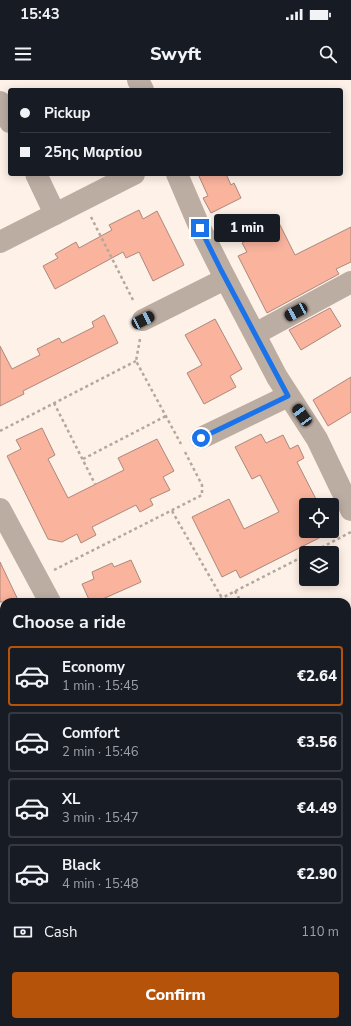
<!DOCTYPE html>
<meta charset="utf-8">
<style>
body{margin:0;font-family:"Nunito Sans",sans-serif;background:#242831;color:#f1f3f6;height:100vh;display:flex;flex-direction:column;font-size:15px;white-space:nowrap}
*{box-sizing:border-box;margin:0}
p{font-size:13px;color:#9ea1a6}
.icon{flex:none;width:22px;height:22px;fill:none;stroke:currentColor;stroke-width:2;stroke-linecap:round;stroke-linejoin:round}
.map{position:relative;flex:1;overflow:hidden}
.sheet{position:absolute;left:0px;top:518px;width:351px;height:428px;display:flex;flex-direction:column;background:#171b24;border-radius:12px 12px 0 0;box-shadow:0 2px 10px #0003}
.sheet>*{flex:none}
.hud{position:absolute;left:8px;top:8px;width:335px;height:88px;border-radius:4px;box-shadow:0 2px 10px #0003;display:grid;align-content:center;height:88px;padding:0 12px;background:#171b24}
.tools{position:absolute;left:299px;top:418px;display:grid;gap:8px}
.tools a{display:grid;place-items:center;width:40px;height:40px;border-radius:4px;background:#171b24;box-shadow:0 2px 10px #0003;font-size:20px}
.end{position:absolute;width:18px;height:18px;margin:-9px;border:5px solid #1a73e8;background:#fff;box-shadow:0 0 0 2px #fff}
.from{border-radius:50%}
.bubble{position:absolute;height:28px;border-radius:4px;background:#171b24;box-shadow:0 2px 10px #0003;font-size:13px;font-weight:800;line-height:28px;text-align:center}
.car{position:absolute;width:12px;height:24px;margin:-12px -6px;border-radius:5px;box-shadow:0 0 3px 1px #0007;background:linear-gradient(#222 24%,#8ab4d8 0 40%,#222 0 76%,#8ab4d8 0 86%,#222 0)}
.hud b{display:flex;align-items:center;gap:14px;height:38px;font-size:15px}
.hud b+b{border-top:1px solid #363941}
.hud i{width:10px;height:10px;background:#f1f3f6}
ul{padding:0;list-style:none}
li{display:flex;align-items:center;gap:12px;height:60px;margin:0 8px 6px;padding:0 4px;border:2px solid #363941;border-radius:4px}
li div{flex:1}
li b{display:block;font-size:15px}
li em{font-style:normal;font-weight:800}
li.current{border-color:#b45309}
li>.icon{width:36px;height:36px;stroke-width:1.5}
h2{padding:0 12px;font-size:18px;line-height:48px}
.pay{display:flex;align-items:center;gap:10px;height:44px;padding:0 12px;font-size:15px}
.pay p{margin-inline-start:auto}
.action{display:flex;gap:8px;margin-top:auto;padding:8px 12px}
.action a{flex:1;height:46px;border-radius:4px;background:#b45309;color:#fff;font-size:16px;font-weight:800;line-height:46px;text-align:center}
.status{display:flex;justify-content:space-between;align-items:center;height:28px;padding:0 20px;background:#171b24;direction:ltr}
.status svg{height:11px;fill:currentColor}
header{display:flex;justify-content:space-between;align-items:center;height:52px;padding:0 12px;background:#171b24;font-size:18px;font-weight:800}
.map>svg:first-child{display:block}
.building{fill:#fab39d;stroke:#ad887d}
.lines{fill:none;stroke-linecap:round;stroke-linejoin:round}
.path{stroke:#b4a89e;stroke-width:2.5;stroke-dasharray:3 3;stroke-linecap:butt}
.minor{stroke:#bcada3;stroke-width:22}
.highway{stroke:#7a5e48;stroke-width:22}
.route{stroke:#1a73e8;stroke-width:5}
</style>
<div class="status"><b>15:43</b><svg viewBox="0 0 49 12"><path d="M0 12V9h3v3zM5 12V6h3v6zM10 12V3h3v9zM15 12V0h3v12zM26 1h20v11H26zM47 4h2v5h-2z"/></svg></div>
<header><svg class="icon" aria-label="menu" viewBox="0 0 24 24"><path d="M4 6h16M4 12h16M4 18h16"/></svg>Swyft<svg class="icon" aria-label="search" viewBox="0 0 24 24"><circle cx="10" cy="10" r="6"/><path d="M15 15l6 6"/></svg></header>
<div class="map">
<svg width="351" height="946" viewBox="0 0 351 946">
<rect width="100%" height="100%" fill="#fef1e7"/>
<g class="building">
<polygon points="198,94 226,94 231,105 234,103 241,118 211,133 203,118 208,116"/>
<polygon points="139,130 143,139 157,131 184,185 153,201 139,172 126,178 123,172 55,209 43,186 58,178 55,174 76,162 79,168 112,150 109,145"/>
<polygon points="279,143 295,175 351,147 351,182 336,189 339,194 267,233 238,176 247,172 242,163"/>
<polygon points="330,228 341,246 301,270 289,250"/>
<polygon points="104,235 118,263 23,311 24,314 0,326 0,266 12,289 40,275 37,269 59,258 62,263 94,247 92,242"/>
<polygon points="215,239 242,289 230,296 236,307 204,324 187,293 202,285 185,255"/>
<polygon points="351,297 351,332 328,346 313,320"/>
<polygon points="42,348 55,375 48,379 68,418 124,390 118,378 157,359 174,391 163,397 170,410 150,419 153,425 140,432 136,425 92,447 96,455 81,463 77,454 62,462 48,459 7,376 21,369 16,360"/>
<polygon points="261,354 266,363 283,355 290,369 298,365 304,378 297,382 319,425 306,425 306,451 320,451 323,456 240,498 236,490 222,497 192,437 229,419 244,449 279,432 260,395 252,399 235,367"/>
<polygon points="131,480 141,502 96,522 90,522 82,504 94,499 92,492 112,483 114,487"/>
<polygon points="0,482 19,522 0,522"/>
</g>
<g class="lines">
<g class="path">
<polyline points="91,137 134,222"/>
<polyline points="140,259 136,281 181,364"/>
<polyline points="54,323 95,404"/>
<polyline points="0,351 136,281"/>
<polyline points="83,379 166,336"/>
<polyline points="172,431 222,518"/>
<polyline points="311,473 351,452"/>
<polyline points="54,490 202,415 202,405 185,372"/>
<polyline points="235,511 241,522"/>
<polyline points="214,522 306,475"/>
<polyline points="0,614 4,612"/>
<polyline points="0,655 4,663"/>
</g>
<g class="minor">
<polyline points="138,0 143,10"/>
<polyline points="0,22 10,42"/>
<polyline points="36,94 55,134"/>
<polyline points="177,94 200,148 221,190 277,297 317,359 351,430"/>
<polyline points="0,162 134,94"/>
<polyline points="143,240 225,199"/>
<polyline points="255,254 351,202"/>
<polyline points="201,358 288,316"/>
<polyline points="0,429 50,522"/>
<polyline points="347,601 351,598"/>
<polyline points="0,740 4,738"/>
<polyline points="347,823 351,822"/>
<polyline points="0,887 4,886"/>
</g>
<g class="highway">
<polyline points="347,892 351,891"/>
<polyline points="347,927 351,926"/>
<polyline points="21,946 53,942"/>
<polyline points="243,946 264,942"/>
</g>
</g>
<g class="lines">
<polyline class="route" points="200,148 221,190 288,316 201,358"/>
</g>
</svg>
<div class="tools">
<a><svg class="icon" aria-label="locate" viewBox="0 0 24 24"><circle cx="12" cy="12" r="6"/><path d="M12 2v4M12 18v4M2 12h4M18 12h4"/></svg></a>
<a><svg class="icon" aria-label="layers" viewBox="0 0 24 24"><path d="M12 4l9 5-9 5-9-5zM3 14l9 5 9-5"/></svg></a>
</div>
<i class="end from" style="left:201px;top:358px"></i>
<i class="end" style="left:200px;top:148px"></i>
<div class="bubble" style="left:214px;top:134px;width:66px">1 min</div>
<i class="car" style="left:296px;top:232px;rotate:242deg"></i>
<i class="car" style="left:143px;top:240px;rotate:63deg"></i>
<i class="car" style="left:302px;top:335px;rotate:324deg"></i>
<div class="hud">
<b><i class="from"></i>Pickup</b>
<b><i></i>25ης Μαρτίου</b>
</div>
<section class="sheet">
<h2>Choose a ride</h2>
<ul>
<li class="current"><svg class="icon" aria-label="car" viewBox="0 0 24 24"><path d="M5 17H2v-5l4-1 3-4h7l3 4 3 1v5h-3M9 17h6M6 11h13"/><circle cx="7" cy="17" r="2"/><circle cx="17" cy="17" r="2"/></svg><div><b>Economy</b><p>1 min · 15:45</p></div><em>€2.64</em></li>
<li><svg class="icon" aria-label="car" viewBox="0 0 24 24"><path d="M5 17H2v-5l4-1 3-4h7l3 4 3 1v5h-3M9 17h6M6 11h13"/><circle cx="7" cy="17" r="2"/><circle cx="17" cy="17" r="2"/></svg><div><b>Comfort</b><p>2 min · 15:46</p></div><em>€3.56</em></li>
<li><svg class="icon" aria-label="car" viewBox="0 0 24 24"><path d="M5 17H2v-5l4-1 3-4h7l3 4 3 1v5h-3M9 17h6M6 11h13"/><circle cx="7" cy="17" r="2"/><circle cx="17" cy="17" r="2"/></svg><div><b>XL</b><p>3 min · 15:47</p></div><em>€4.49</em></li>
<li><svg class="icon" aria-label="car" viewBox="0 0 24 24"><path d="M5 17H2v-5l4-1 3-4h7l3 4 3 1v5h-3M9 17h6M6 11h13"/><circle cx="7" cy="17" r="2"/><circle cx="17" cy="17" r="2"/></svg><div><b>Black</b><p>4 min · 15:48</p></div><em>€2.90</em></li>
</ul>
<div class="pay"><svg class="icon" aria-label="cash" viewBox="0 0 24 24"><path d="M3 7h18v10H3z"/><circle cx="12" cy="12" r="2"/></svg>Cash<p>110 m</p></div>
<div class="action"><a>Confirm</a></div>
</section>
</div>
